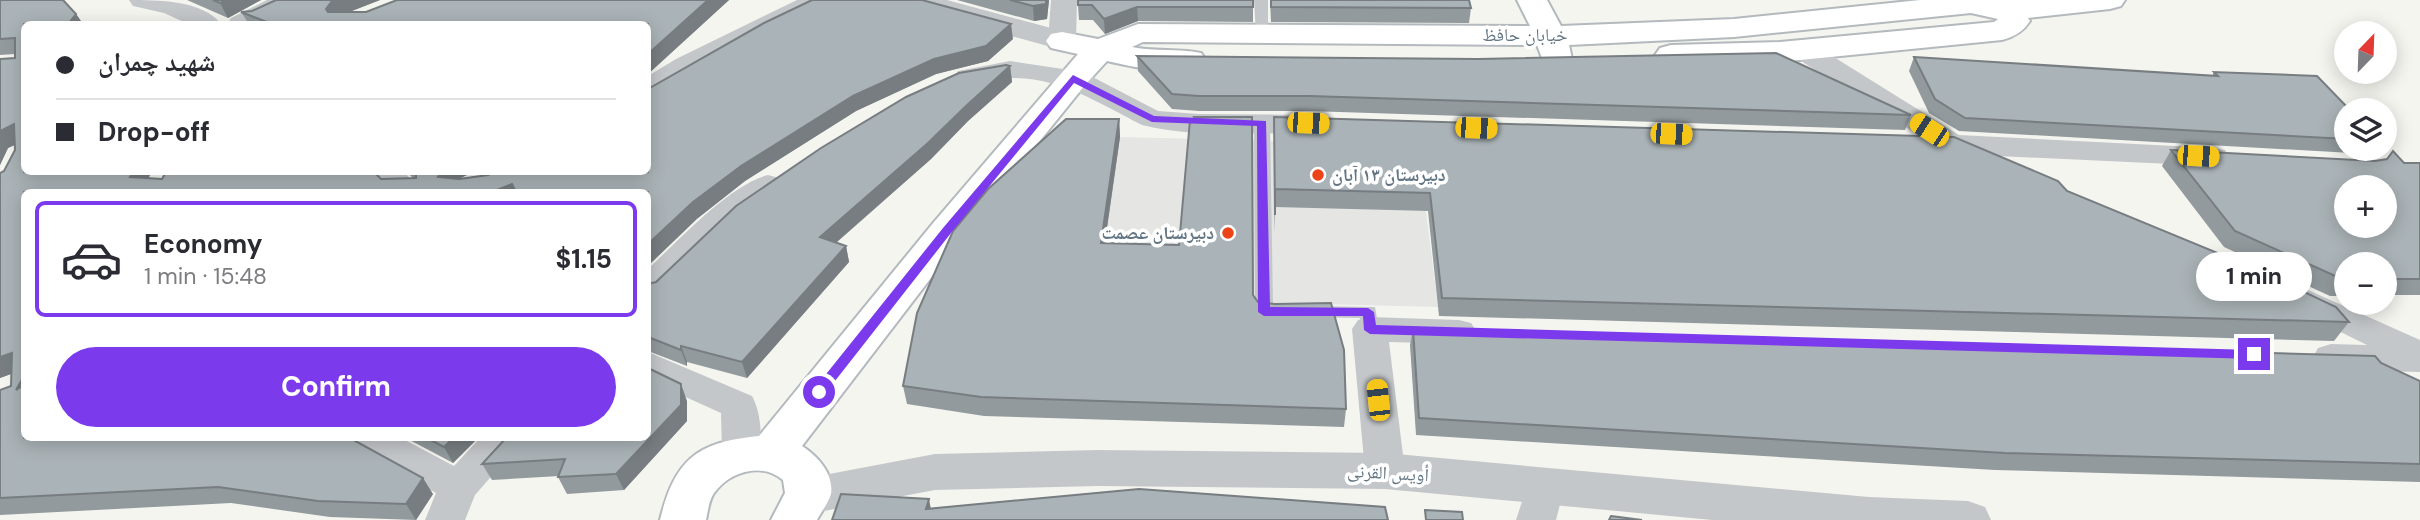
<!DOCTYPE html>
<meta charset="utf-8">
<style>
body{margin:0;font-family:"DM Sans","Noto Naskh Arabic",sans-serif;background:#f7f7f7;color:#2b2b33;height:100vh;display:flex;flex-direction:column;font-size:26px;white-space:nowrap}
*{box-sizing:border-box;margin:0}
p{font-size:23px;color:#7c7c81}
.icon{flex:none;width:38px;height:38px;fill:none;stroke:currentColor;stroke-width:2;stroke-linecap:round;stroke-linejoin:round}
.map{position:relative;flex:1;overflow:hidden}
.drawer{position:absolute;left:21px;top:189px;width:630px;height:252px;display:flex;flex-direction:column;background:#fff;border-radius:10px;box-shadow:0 4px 18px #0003}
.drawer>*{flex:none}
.hud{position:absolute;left:21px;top:21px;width:630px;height:154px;border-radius:10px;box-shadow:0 4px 18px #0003;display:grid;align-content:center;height:154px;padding:0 35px;background:#fff}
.needle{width:46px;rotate:23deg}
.buttons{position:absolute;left:2334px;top:21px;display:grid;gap:14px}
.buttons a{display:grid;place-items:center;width:63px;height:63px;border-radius:50%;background:#fff;box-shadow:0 4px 18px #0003;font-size:35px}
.end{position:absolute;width:32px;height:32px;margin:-16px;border:9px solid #7c3aed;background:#fff;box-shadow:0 0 0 4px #fff}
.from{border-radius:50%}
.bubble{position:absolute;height:49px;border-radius:24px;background:#fff;box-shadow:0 4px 18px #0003;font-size:23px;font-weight:700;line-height:49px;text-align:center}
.car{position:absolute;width:21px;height:42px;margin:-21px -10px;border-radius:9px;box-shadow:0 0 5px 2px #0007;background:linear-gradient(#f5c518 24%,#345 0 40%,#f5c518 0 76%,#345 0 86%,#f5c518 0)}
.hud b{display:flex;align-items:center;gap:24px;height:66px;font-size:26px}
.hud b+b{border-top:2px solid #e1e1e2}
.hud i{width:18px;height:18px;background:#2b2b33}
ul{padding:12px 0 0;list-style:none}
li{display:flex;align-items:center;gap:21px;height:116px;margin:0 14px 10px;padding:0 21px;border:4px solid transparent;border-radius:10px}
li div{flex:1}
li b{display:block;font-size:26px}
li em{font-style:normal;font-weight:700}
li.selected{border-color:#7c3aed}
li>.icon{width:63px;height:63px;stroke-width:1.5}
.primary-button{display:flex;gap:14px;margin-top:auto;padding:14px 35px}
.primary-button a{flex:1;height:80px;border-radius:42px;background:#7c3aed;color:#fff;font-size:28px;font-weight:700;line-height:80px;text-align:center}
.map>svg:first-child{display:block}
.built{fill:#e5e6e4}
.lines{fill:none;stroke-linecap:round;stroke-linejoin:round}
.secondary-casing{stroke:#b3b9bd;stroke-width:4}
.service{fill:#c4c7ca;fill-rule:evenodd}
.minor{fill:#c4c7ca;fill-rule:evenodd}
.tertiary{fill:#c4c7ca;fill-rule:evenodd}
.secondary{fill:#fff;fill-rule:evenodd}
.wall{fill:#929a9d}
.shaded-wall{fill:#777d80}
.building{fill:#aab3b7;stroke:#777d80;stroke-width:2;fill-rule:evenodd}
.route{fill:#7c3aed}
.poi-dot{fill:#ec4318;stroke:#fff;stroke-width:2.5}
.labels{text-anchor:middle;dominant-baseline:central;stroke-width:7;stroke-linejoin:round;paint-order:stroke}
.street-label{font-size:18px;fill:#627583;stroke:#fff}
.poi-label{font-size:18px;font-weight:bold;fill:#627583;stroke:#fff;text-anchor:start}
</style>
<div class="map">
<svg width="2420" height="520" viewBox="0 0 2420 520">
<rect width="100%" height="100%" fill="#f5f5f0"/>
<polygon class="built" points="1120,137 1358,143 1364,209 1426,211 1438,307 1275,303 1274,345 1102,260"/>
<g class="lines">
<defs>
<path id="secondary" d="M1517 0H1547L1561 26 1734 19 1920 0H2125L2121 6 2110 9 2028 18 2030 21C2023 32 2014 37 2002 40L1780 62 1671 65 1660 62 1655 55 1660 48 1671 45 1780 42 1994 22 1998 19 1971 13 1734 37 1569 45 1572 59 1567 66 1556 69 1545 66 1537 45 1143 42 1132 47C1155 52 1179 48 1201 53L1206 60 1201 67C1170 75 1138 68 1107 61L1085 85 960 240 802 446C817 456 834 473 831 494 829 502 821 512 817 520H771L785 493 783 480C762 462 730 471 714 493 709 500 708 511 706 520H660C675 460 696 442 759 436L934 222 1078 54 1051 48 1046 41 1051 34 1062 32 1098 39 1138 24 1530 26Z"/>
</defs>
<use href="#secondary" class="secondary-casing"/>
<g class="service">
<polygon points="1254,0 1268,0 1268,37 1258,37 1256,34"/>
<path d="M1262 118 1270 123 1273 306 1284 307 1287 312 1284 317C1275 319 1267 319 1258 317L1255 312 1254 123Z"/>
<polygon points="1310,306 1375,307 1379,329 1377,334 1363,334 1360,318 1304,317 1301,312 1304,307"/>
</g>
<g class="minor">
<path d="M129 0C157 0 203 0 221 24H188L164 13 133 6Z"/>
<polygon points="267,0 300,0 296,6 259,24 227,24 231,18"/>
<polygon points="797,0 831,0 827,6 696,71 658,94 648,96 648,76 676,59"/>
<polygon points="1051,0 1077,0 1076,41 1072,47 1062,49 1052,47 1048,41"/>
<polygon points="1803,42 1813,44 1959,135 2214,148 2225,150 2229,157 2225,164 2214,166 1955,154 1915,148 1911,142 1918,135 1793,56 1789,50 1793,44"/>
<path d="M1010 61 1083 72 1158 111 1199 114 1319 115 1329 118 1334 124 1329 130 1319 133C1262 132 1198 139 1142 125 1098 103 1062 78 1011 78 993 77 976 88 958 83L954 77 958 71Z"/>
<polygon points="372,172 404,172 422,192 389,192"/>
<path d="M768 175 779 178 784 185 779 192 739 220 660 296 648 300V269C678 241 729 185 768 175Z"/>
<polygon points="2308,290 2420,340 2420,372 2331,370 2318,366 2313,357 2318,348 2331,344 2367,345 2296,310 2291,302 2296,294"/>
<polygon points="1370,317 1459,320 1471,323 1477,332 1471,341 1459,344 1389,342 1405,471 1399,482 1385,486 1371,482 1365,471 1352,329 1358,320"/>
<path d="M648 352 752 396C762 414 764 447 755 465L741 469 727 465 722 454 721 413 648 380Z"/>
<polygon points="350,438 401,438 454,466 480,438 522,438 516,448 475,495 465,520 425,520 436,493 356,448"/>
<polygon points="1545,469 1559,474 1565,485 1556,520 1516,520 1531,474"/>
</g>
<g class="tertiary">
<polygon points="898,0 947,0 1073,34 1078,41 1073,48 1062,50 902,6"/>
<polygon points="1097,450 1385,453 1869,497 1968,501 1985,507 1991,520 1712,520 1385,489 1097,486 935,490 808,514 792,509 785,496 792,483 808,478 935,454"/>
</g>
<use href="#secondary" class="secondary"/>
</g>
<g class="wall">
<polygon points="0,0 76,14 83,24 24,24 148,178 162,179 413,178 407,172 473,172 458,179 488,175 1013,39 988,61 936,74 856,111 745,181 698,218 648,192 24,192 24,438 433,494 416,520 330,517 231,503 0,515 0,390 11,386 11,374 0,378 4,171 15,150 15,145 8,148 0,165 0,59 15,58 15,54 0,55"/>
<polygon points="187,0 261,0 228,18"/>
<polygon points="380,0 349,12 366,12 397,0 729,0 648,74 648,24 249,24 241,12"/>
<polygon points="957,0 1049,0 1047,19 1034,21"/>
<polygon points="1270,0 1469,0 1471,8 1469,23 1271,22"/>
<polygon points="1078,5 1253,7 1253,22 1138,21 1105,34 1093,20 1079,20"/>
<polygon points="1137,56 1911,115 1905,130 1308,111 1199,111 1172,109 1138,71"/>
<polygon points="1914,57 2212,76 2214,72 2347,110 2347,149 2373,149 2369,154 1959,131 1929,113 1909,71"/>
<polygon points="1010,66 1012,82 968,121 931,159 836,243 846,246 849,262 747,378 687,362 687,366 648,351 648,284 656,282"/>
<polygon points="1194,117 1252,117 1253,295 1346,409 1344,427 984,416 907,404 903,386 1119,119 1120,137 1105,243 1179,245"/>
<polygon points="1274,117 2067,191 2349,322 2334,341 1439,316 1428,211 1275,207 1274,233"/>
<polygon points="2171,150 2420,163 2420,295 2385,295 2385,264 2347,264 2347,296 2330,296 2224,247 2162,166"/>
<polygon points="1413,329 2381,363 2420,381 2420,482 1995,470 1416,435 1410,345"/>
<polygon points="687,401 687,421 624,490 567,494 558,477 559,476 492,480 482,464"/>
<polygon points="406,438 478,438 453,463"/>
</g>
<g class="shaded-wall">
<polygon points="225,0 261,0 228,18 220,3"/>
<polygon points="334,0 380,0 339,16 333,24 326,9 332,1"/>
<polygon points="708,0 729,0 648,74 648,54"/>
<polygon points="1046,0 1049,0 1047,19 1034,21 1033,6"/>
<polygon points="1137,7 1138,21 1105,34 1104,19"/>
<polygon points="76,14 83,24 68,24"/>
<polygon points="1011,24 1013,39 988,61 936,74 856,111 745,181 698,218 648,266 648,244 693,202 741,166 853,96"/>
<polygon points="1010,66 1012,82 968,121 931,159 824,253 820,237"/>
<polygon points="1119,119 1120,137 1102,261 1101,243"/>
<polygon points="14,124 24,140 8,148 0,165 0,131"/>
<polygon points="133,172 152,172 140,192 130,177"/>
<polygon points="441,172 473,172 451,183 438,177"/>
<polygon points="512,184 516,192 492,192"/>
<polygon points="846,246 849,262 747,378 742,362"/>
<polygon points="681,346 687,362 687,366 681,350"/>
<polygon points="12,353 24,369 0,378 0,357"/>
<polygon points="24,376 24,400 16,390"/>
<polygon points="681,384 687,401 687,421 624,490 616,474"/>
<polygon points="453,438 478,438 453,463 444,447"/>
<polygon points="423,478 433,494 416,520 406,504"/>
<polygon points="929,499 932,515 926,509"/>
</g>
<g class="building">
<polygon points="0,0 63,0 76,14 68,24 24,24 24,172 133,172 130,177 162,179 166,172 374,172 381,179 416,178 416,174 413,172 441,172 438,177 459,179 488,175 494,172 648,172 648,89 764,23 812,0 922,0 1011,24 986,46 934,59 853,96 741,166 693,202 648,244 648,192 516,192 512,184 492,192 24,192 24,376 16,390 24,385 24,438 350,438 423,478 406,504 318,501 218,487 0,498 0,390 11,386 12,353 0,357 0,173 4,171 15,150 14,124 0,131 0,59 15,58 15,38 0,39"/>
<polygon points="213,0 225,0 220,3"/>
<polygon points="276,0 334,0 332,1 326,9 328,12 366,12 397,0 708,0 648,54 648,24 272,24 241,12 252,11"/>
<polygon points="1010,0 1046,0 1046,4 1033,6"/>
<polygon points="1078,0 1253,0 1253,7 1137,7 1104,19 1092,5 1078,5"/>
<polygon points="1271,0 1469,0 1471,8 1271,7"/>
<polygon points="1776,53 1911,115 1309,96 1199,96 1172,94 1137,56 1478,59"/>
<polygon points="1914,57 2218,76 2214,72 2317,76 2350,110 2347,110 2347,139 1965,118 1935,99"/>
<polygon points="1006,65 1010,66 966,106 928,143 820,237 846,246 742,362 681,346 681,350 648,337 648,284 656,282 736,206 821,148 906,97 959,73"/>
<polygon points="1194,117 1252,117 1253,295 1258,302 1275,304 1331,303 1344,350 1346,409 981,397 903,386 917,313 953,231 988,189 1066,119 1119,119 1101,243 1179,245 1190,120 1195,119"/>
<polygon points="1274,117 1954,137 2058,181 2067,191 2249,266 2336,307 2349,322 1442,298 1430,193 1275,189 1275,215"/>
<path d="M2171 150 2375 161 2387 159 2393 151 2404 163H2420V279H2385V264H2347V279H2342L2235 231ZM2347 187H2385V226H2347Z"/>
<polygon points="1413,329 2375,356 2381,363 2420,381 2420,464 2005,453 1419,418"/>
<polygon points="648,368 681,384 681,405 616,474 558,477 565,459 482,464 506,438 648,438"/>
<polygon points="427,438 453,438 444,447"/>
<polygon points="1139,489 1385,507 1388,520 832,520 841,494 929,499 926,509"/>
<polygon points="1425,510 1462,512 1463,520 1426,520"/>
<polygon points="1611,516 1642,520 1609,520"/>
</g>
<polygon class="route" points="1073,75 1154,116 1266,121 1270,307 1368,308 1374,312 1376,325 2254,350 2260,354 2254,359 1370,334 1364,330 1363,316 1264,316 1258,312 1257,126 1152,122 1074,83 951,233 824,395 815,395 815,388 943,228"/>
<g class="poi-dot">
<circle cx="1318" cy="175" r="7"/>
<circle cx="1228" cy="233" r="7"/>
</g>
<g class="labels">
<g class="street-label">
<text x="1525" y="35">خیابان حافظ</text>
<text transform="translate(1388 473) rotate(3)">أویس القرنی</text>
</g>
<g class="poi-label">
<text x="1332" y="175">دبیرستان ۱۳ آبان</text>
<text x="1214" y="233" text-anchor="end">دبیرستان عصمت</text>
</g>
</g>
</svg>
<div class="buttons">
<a><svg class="needle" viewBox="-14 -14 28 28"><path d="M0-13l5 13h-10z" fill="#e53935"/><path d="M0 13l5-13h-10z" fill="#7c7c81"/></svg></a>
<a><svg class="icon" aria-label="layers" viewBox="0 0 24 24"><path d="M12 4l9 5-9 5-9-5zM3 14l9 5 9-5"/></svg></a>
<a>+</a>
<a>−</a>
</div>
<i class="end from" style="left:819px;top:392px"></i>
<i class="end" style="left:2254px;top:354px"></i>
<div class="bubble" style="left:2196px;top:252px;width:116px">1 min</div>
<i class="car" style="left:1308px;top:123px;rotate:92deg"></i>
<i class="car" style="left:1476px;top:128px;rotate:92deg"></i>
<i class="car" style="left:1929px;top:130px;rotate:303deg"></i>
<i class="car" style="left:1671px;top:134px;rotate:92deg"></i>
<i class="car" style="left:2198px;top:156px;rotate:93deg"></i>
<i class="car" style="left:1378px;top:400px;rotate:354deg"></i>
<div class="hud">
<b><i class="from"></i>شهید چمران</b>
<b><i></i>Drop-off</b>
</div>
<section class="drawer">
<ul>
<li class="selected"><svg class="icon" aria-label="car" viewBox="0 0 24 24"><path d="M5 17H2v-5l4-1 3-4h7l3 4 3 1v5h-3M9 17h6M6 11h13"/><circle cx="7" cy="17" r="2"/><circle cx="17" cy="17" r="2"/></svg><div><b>Economy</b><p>1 min · 15:48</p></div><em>$1.15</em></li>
</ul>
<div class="primary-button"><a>Confirm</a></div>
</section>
</div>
